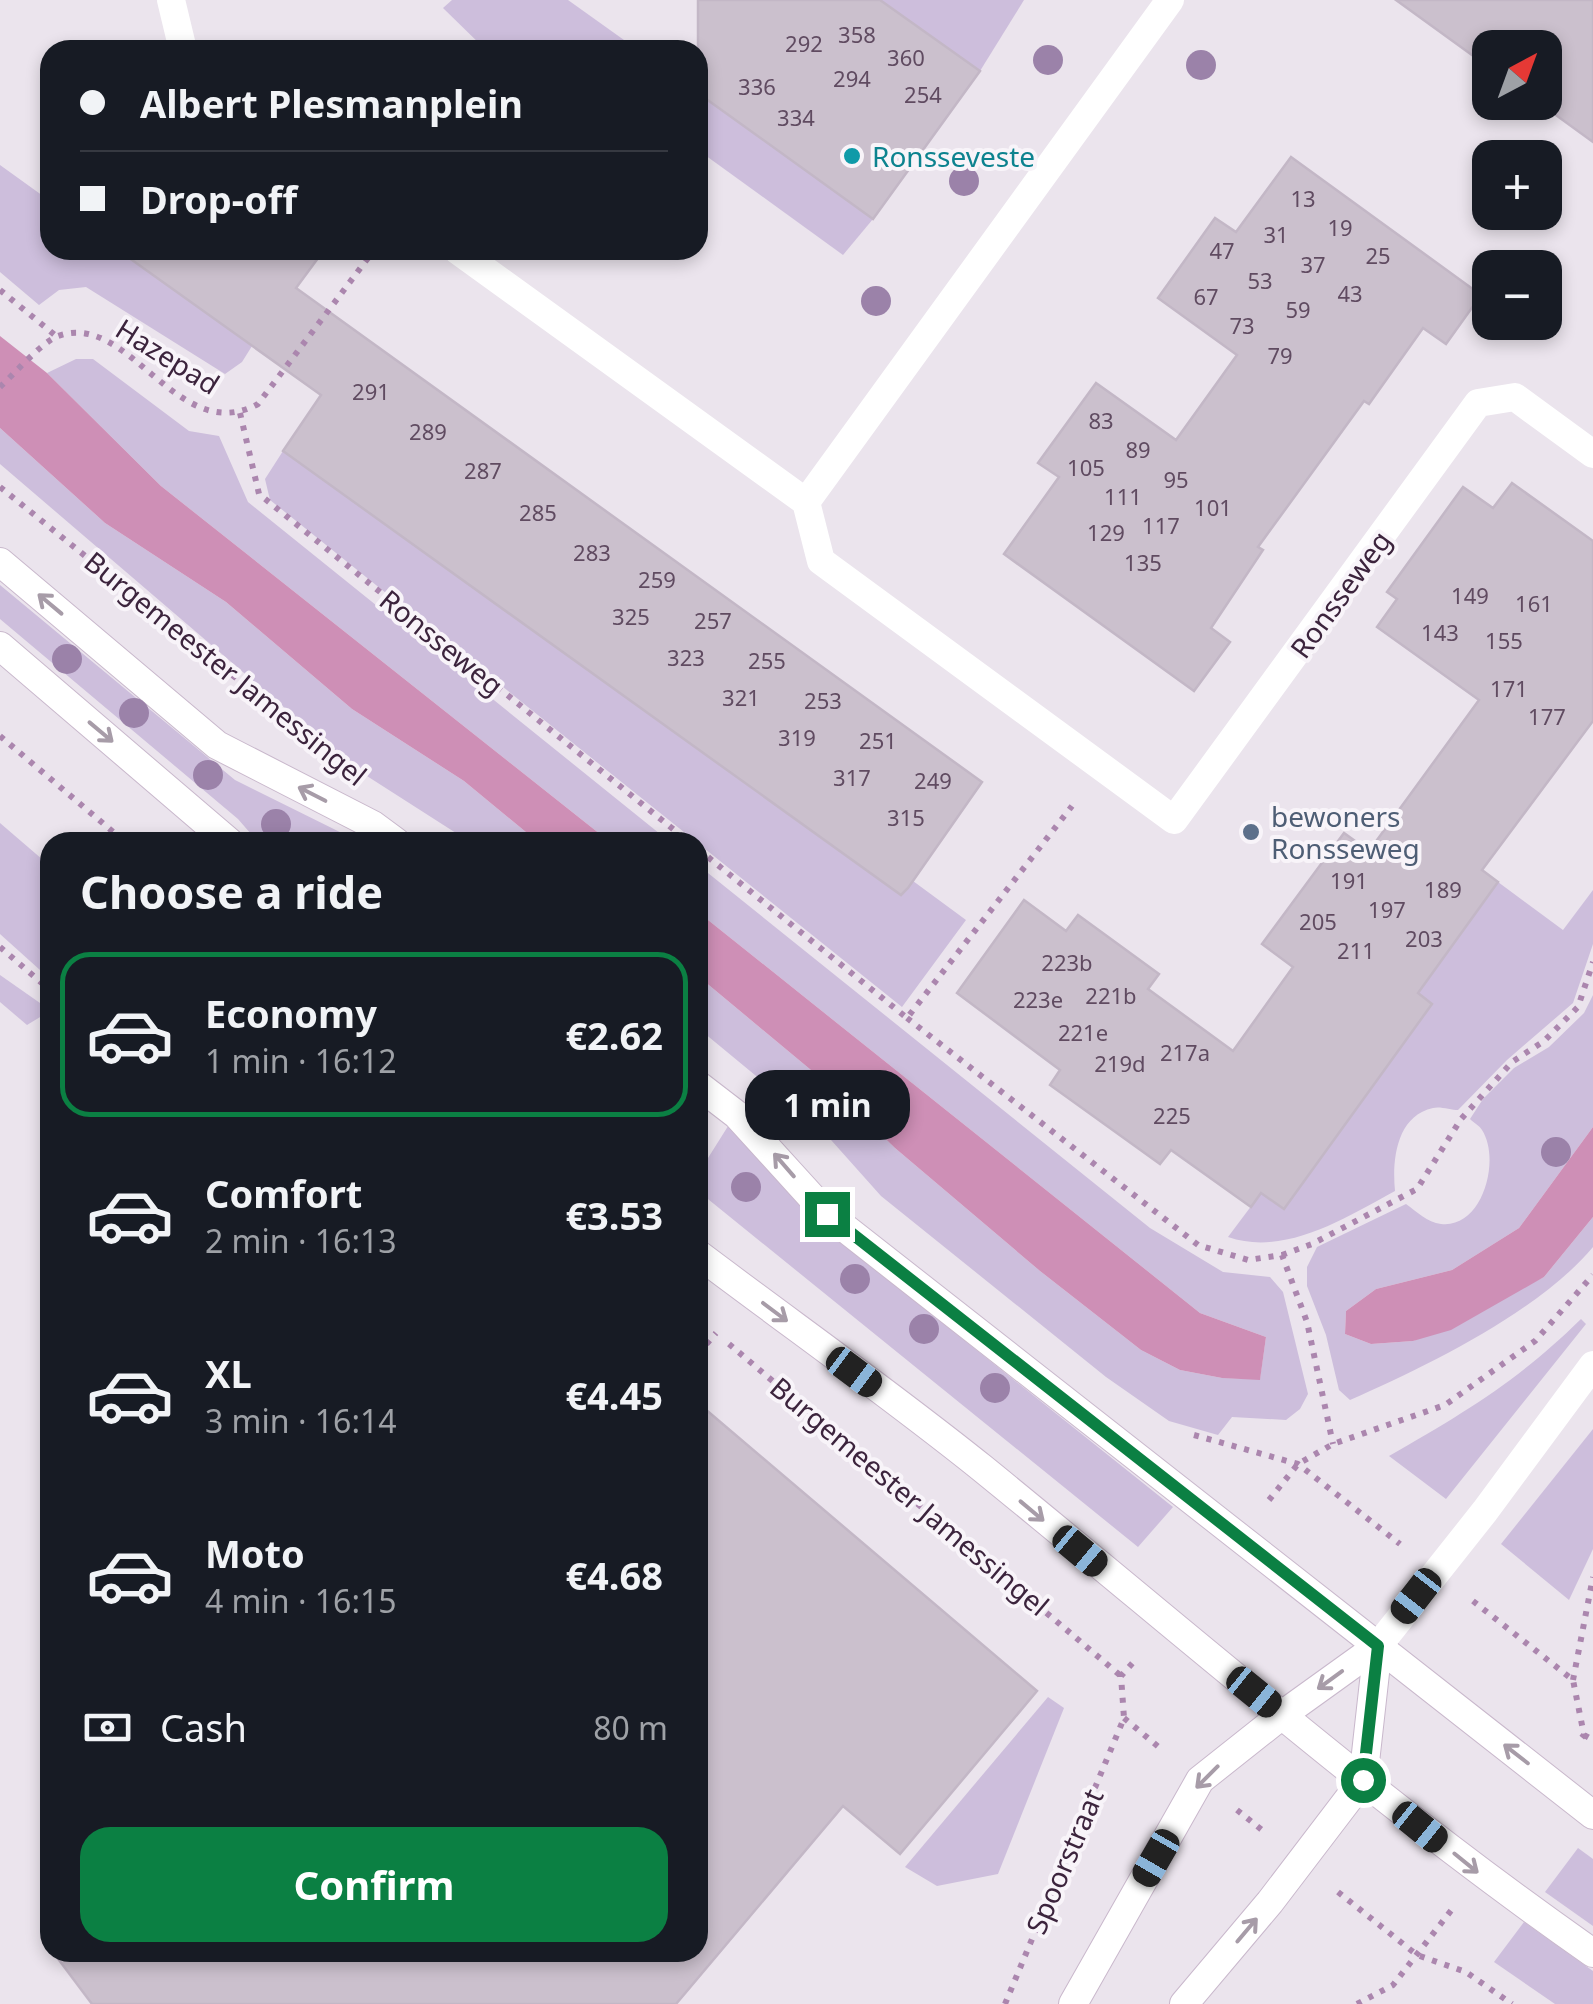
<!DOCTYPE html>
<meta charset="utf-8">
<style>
body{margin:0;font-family:"Noto Sans",sans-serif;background:#20242c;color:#f1f3f6;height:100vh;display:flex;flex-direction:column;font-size:38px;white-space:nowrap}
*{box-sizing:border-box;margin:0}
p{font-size:32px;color:#9ea1a6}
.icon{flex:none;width:55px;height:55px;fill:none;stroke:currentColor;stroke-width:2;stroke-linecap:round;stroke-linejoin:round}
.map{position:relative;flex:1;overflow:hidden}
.panel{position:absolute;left:40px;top:832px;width:668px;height:1130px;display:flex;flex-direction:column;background:#171b24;border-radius:30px;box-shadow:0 5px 15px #0003}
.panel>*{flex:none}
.guide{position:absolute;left:40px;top:40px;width:668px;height:220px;border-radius:30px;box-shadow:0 5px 15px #0003;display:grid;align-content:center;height:220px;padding:0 40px;background:#171b24}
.needle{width:65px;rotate:41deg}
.buttons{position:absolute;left:1472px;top:30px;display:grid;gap:20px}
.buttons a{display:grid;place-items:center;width:90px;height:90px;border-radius:20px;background:#171b24;box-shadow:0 5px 15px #0003;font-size:50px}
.end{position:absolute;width:45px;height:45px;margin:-22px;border:12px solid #0b8043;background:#fff;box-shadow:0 0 0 5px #fff}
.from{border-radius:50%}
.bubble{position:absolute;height:70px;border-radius:30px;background:#171b24;box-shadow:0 5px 15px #0003;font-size:32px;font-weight:700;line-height:70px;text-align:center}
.car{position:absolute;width:30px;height:60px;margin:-30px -15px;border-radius:12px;box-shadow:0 0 8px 2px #0007;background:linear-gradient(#222 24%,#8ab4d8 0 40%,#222 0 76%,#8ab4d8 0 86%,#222 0)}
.guide b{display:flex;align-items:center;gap:35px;height:95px;font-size:38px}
.guide b+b{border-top:2px solid #363941}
.guide i{width:25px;height:25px;background:#f1f3f6}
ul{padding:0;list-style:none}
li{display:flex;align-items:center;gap:30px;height:165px;margin:0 20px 15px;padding:0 20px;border:5px solid transparent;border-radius:30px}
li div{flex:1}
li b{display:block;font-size:38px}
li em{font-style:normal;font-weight:700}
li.active{border-color:#0b8043}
li>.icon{width:90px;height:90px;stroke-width:1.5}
h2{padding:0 40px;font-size:45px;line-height:120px}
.pay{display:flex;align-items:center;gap:25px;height:110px;padding:0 40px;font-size:38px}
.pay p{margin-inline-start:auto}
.cta{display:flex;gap:20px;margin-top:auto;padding:20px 40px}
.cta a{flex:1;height:115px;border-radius:30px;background:#0b8043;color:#fff;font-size:40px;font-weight:700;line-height:115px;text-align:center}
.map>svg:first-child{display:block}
.green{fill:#cdbedc}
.water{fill:#ce8fb6}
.building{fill:#cbc0cd;stroke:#c3b7c6;stroke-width:2.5}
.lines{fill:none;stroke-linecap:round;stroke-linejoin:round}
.secondary-casing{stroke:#c9b8cc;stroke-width:30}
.path{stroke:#ab86ae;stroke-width:6;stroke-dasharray:5 8;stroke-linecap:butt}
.service{stroke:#fff;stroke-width:28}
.minor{stroke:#fff;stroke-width:28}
.secondary{stroke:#fff;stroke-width:28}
.tree{fill:#9b82a9}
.oneway{stroke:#a79ca8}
.route{stroke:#0b8043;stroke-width:12}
.culture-dot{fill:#0f9aa8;stroke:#f8f4f9;stroke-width:4}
.service-dot{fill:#5c6f8a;stroke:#f8f4f9;stroke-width:4}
.labels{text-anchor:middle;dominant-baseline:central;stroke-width:8;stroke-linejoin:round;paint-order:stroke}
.number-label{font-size:22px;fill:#604b61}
.culture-label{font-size:28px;fill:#0d838f;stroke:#f8f4f9;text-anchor:start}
.street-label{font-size:28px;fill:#3c243d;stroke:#f8f4f9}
.service-label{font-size:28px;fill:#4e5e75;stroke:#f8f4f9;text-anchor:start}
</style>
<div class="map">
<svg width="1593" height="2004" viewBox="0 0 1593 2004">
<rect width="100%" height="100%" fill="#ebe4ed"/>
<g class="green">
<polygon points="452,0 568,0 638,50 486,50 443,8"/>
<polygon points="880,0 1024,0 980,71"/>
<polygon points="698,93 873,219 843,255 698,150"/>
<polygon points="0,165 50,201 50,250 118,250 252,346 242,362 225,374 86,287 59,290 39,305 0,272"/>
<polygon points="76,359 93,359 189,431 219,436 248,502 670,842 610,842 161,486 47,373"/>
<polygon points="0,428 105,523 226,602 352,709 464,781 538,842 470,842 356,769 0,464"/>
<polygon points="283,451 900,895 913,881 966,920 902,1007 270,500 265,479"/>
<polygon points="0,585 235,780 360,842 258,842 238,819 0,619"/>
<polygon points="0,823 50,866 50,979 0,934"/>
<polygon points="698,865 1150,1228 1223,1272 1270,1277 1283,1292 1308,1394 1300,1409 1286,1420 1232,1417 1218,1435 1169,1421 1106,1377 881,1196 823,1131 698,1028 698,976 835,1090 895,1148 1040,1271 1141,1350 1180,1370 1222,1378 1260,1379 1266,1337 1200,1313 698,912"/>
<path d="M1498 882 1563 930 1593 890V944L1573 1003 1507 1060 1458 1110C1451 1110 1440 1106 1433 1108 1396 1116 1392 1161 1395 1191 1347 1217 1285 1257 1228 1237L1261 1193 1285 1208 1432 1004 1418 993Z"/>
<polygon points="0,975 50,1010 50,1011 27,1025 0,1002"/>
<path d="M1593 995V1127L1519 1228 1452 1270 1376 1289 1346 1311 1345 1334 1371 1344 1413 1341 1544 1277 1593 1217V1247C1541 1310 1426 1367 1350 1400L1339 1390 1326 1335 1307 1286V1267L1317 1247 1406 1204C1417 1212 1427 1222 1441 1224 1483 1229 1501 1159 1482 1130 1479 1125 1474 1123 1470 1119L1483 1099 1514 1068 1549 1047 1584 1013Z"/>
<polygon points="730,1123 820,1225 1173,1507 1138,1547 698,1191 698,1168 708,1158"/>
<path d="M1581 1319 1586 1324 1446 1499 1389 1456C1464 1413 1518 1381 1581 1319Z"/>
<polygon points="1593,1429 1593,1549 1569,1600 1501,1544"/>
<polygon points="1048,1697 1064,1708 998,1874 937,1886 905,1867"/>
<polygon points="1578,1848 1593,1859 1593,1926 1545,1892"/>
<polygon points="1524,1922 1593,1971 1593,2004 1555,2004 1494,1962"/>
</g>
<g class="water">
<polygon points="0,336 47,373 161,486 610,842 538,842 464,781 352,709 226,602 105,523 0,428"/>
<polygon points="698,912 1200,1313 1266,1337 1260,1380 1222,1378 1180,1370 1141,1350 1040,1271 895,1148 835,1090 698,976"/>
<polygon points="1593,1127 1593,1217 1544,1277 1451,1330 1413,1341 1371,1344 1345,1334 1346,1311 1376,1289 1452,1270 1519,1228"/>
</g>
<g class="building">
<polygon points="698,0 880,0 980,71 873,219 698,93"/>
<polygon points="1396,0 1593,0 1593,142 1538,102 1545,102 1545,48 1490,48 1490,68"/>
<polygon points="1291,157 1481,295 1446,344 1423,328 1369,404 1364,401 1258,547 1263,550 1211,628 1230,642 1194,691 1004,554 1059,477 1038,463 1096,383 1176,440 1237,355 1158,298 1215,218 1236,232"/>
<polygon points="118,250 324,250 296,288 982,782 908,888 901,895 283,451 321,395"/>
<polygon points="1512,483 1593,541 1593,721 1482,870 1498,882 1418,993 1432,1004 1284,1209 1261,1193 1251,1207 1171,1150 1160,1164 1050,1085 1060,1070 957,993 1024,900 1066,931 1078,915 1159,974 1148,989 1233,1051 1293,967 1262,944 1344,833 1369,851 1479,700 1377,627 1397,599 1387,592 1463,487 1493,508"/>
<polygon points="698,1403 1037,1691 900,1854 843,1806 676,2004 92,2004 53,1952 698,1952"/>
</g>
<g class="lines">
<defs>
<g id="secondary">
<polyline points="0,562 217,745 373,825 396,842"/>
<polyline points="0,646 229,842"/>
<polyline points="698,1085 737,1115 827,1214 1593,1815"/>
<path d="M698 1254C792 1325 890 1394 982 1468 1184 1632 1379 1804 1593 1953"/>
<polyline points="1363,1780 1378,1646"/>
<polyline points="1073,2004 1200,1780 1282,1715 1378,1646"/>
<polyline points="1184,2004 1270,1902 1363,1780"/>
</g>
</defs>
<use href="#secondary" class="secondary-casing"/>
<g class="path">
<polyline points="0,290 56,336"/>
<path d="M0 387C14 374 42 342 58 336 130 310 177 448 258 404L374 250"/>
<polyline points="240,413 259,494 689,842"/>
<polyline points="0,487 294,725"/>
<polyline points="0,736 125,842"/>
<polyline points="698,849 907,1018 1072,806"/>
<polyline points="0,947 50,990"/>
<polyline points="907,1018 1198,1245 1248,1260 1282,1255 1307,1322 1333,1444"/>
<polyline points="1282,1255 1312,1244 1417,1189 1461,1119 1512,1062 1544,1041 1578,1007 1593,962"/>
<polyline points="729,1344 1121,1676"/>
<polyline points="698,1354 716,1333"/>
<polyline points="1194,1435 1298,1464 1400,1544"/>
<polyline points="1269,1500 1298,1464 1333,1444 1445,1405 1535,1341 1593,1275"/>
<polyline points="1473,1601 1573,1680 1584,1735 1578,1742"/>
<polyline points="1573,1680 1593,1577"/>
<polyline points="1124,1718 1161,1749"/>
<polyline points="1584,1735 1593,1740"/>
<polyline points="1237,1810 1262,1830"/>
<polyline points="1338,1892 1417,1955 1466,1972 1512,2004"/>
<polyline points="1005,2004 1124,1718 1121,1676 1136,1659"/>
<polyline points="1357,2004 1393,1985 1453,1908"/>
</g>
<polyline class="service" points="1378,1646 1485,1511 1593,1365"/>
<g class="minor">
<polyline points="171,0 183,50"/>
<polyline points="457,250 806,502 821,561 1174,820 1478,403 1515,397 1593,454"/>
<polyline points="806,502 1170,0"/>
</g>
<use href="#secondary" class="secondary"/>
</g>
<g class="tree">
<circle cx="1048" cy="60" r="15"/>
<circle cx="1201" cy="65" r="15"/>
<circle cx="964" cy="181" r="15"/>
<circle cx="876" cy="301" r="15"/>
<circle cx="67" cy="659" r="15"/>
<circle cx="134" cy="713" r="15"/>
<circle cx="208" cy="775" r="15"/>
<circle cx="276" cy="824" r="15"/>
<circle cx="1556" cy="1152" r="15"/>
<circle cx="746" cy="1187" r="15"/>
<circle cx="855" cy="1279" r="15"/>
<circle cx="924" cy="1329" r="15"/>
<circle cx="995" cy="1388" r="15"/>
</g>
<defs><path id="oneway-shaft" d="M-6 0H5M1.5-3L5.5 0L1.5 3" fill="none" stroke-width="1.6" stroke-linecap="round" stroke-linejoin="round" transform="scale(2.5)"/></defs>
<g class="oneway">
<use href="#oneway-shaft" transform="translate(50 604) rotate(-140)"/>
<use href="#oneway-shaft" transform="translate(101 732) rotate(40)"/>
<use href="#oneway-shaft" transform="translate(312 794) rotate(-153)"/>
<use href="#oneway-shaft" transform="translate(784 1165) rotate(-131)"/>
<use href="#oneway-shaft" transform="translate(775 1312) rotate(37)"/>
<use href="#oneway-shaft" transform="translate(1032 1511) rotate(40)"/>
<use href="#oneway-shaft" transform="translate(1330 1680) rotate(144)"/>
<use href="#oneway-shaft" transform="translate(1516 1754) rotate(-142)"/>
<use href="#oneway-shaft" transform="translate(1207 1777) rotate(135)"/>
<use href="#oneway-shaft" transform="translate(1466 1863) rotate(39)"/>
<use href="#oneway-shaft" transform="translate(1247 1930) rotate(-50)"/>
</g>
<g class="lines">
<polyline class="route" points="827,1214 1378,1646 1363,1780"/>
</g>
<circle class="culture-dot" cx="852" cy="156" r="10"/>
<circle class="service-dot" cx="1251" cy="832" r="10"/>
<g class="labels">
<g class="number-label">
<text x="857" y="34">358</text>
<text x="804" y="43">292</text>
<text x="906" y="57">360</text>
<text x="852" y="78">294</text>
<text x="757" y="86">336</text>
<text x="923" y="94">254</text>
<text x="796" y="117">334</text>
<text x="1303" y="198">13</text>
<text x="1340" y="227">19</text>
<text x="1276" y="234">31</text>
<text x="1222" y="250">47</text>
<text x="1378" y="255">25</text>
<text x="1313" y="264">37</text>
<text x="1260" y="280">53</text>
<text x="1350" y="293">43</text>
<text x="1206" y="296">67</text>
<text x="1298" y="309">59</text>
<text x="1242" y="325">73</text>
<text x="1280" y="355">79</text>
<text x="371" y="391">291</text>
<text x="1101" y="420">83</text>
<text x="428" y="431">289</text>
<text x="1138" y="449">89</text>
<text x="1086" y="467">105</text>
<text x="483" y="470">287</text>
<text x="1176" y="479">95</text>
<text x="1123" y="496">111</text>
<text x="1213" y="507">101</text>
<text x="538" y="512">285</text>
<text x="1161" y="525">117</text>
<text x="1106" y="532">129</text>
<text x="592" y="552">283</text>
<text x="1143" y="562">135</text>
<text x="657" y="579">259</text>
<text x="1470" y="595">149</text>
<text x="1534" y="603">161</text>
<text x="631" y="616">325</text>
<text x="713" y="620">257</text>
<text x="1440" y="632">143</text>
<text x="1504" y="640">155</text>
<text x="686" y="657">323</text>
<text x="767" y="660">255</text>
<text x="1509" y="688">171</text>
<text x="741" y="697">321</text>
<text x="823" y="700">253</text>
<text x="1547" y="716">177</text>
<text x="797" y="737">319</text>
<text x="878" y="740">251</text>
<text x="852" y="777">317</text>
<text x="933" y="780">249</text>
<text x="906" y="817">315</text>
<text x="1349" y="880">191</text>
<text x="1443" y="889">189</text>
<text x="1387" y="909">197</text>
<text x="1318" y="921">205</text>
<text x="1424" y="938">203</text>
<text x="1356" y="950">211</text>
<text x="1067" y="962">223b</text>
<text x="1111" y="995">221b</text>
<text x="1038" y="999">223e</text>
<text x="1083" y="1032">221e</text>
<text x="1185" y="1052">217a</text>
<text x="1120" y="1063">219d</text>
<text x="1172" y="1115">225</text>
</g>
<g class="culture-label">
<text x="872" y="156">Ronsseveste</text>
</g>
<g class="street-label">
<text transform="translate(168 356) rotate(32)">Hazepad</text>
<text transform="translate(1340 594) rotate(-54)">Ronsseweg</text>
<text transform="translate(442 642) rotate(39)">Ronsseweg</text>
<text transform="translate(226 668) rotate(39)">Burgemeester Jamessingel</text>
<text transform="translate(910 1496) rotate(40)">Burgemeester Jamessingel</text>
<text transform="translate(1064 1861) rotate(-67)">Spoorstraat</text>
</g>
<g class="service-label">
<text x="1271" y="816">bewoners<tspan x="1271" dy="32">Ronsseweg</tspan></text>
</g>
</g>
</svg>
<div class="buttons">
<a><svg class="needle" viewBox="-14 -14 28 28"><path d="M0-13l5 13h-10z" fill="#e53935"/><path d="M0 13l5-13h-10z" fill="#9ea1a6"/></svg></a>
<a>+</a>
<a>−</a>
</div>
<i class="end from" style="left:1363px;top:1780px"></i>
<i class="end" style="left:827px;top:1214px"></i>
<div class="bubble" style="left:745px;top:1070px;width:165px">1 min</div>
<i class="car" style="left:854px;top:1372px;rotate:127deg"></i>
<i class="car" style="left:1080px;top:1551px;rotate:130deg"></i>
<i class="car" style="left:1416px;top:1596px;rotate:218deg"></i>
<i class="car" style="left:1254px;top:1692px;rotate:129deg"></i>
<i class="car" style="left:1420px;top:1827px;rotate:129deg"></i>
<i class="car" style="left:1156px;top:1858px;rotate:210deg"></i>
<div class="guide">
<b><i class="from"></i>Albert Plesmanplein</b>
<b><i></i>Drop-off</b>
</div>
<section class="panel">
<h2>Choose a ride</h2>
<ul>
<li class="active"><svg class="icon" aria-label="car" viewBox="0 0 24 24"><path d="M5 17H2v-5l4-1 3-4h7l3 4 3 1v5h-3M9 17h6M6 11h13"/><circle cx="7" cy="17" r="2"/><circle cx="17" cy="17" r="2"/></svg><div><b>Economy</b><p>1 min · 16:12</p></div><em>€2.62</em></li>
<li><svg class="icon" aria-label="car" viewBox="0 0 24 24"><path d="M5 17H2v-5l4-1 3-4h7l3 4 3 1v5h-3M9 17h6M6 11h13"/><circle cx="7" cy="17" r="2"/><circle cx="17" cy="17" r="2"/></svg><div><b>Comfort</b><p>2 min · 16:13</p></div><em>€3.53</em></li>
<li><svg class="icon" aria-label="car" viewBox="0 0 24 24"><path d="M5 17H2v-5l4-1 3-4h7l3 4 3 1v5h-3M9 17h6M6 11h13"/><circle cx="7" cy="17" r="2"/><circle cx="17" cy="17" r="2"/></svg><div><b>XL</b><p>3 min · 16:14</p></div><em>€4.45</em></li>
<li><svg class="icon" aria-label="car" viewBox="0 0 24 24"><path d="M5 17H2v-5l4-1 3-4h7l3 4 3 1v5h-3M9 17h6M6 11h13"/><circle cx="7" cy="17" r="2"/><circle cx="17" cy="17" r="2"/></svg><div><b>Moto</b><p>4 min · 16:15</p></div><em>€4.68</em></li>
</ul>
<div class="pay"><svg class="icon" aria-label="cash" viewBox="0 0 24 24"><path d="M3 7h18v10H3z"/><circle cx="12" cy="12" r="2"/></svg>Cash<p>80 m</p></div>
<div class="cta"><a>Confirm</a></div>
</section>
</div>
